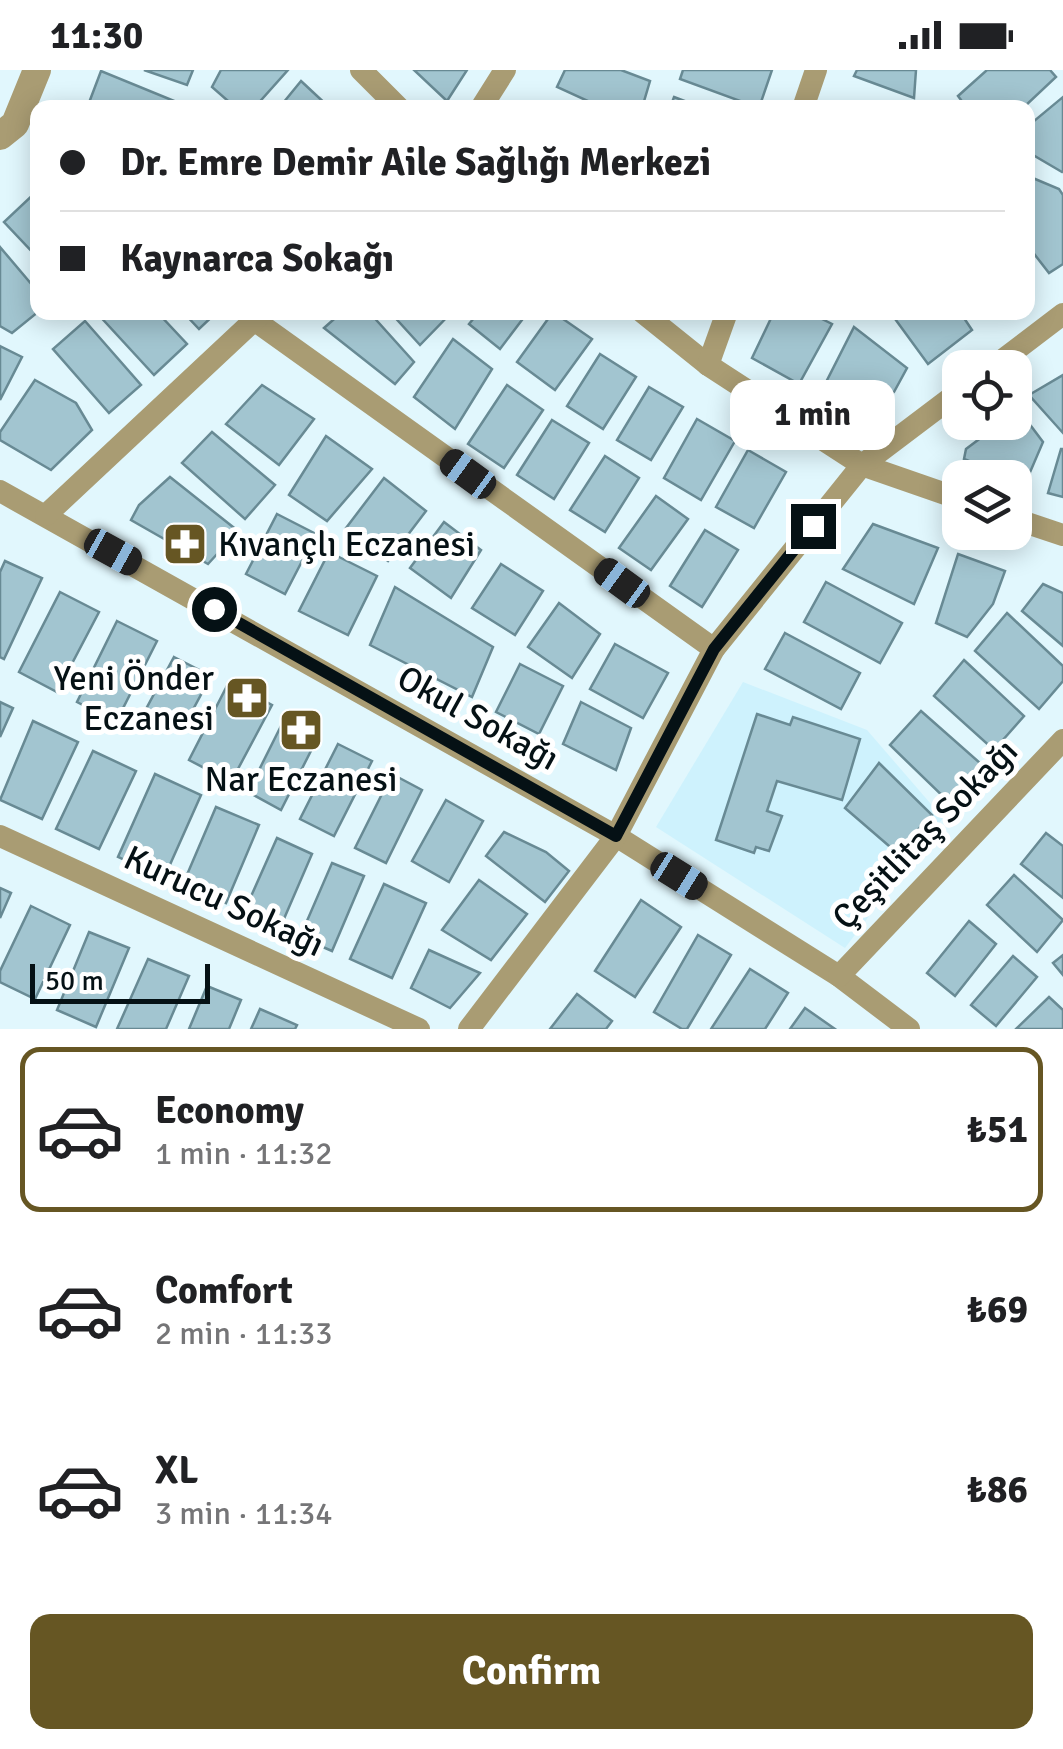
<!DOCTYPE html>
<meta charset="utf-8">
<style>
body{margin:0;font-family:Signika,sans-serif;background:#f2f2f2;color:#202124;height:100vh;display:flex;flex-direction:column;font-size:38px;white-space:nowrap}
*{box-sizing:border-box;margin:0}
p{font-size:32px;color:#757577}
.icon{flex:none;width:55px;height:55px;fill:none;stroke:currentColor;stroke-width:2;stroke-linecap:round;stroke-linejoin:round}
.map{position:relative;height:959px;overflow:hidden}
.drawer{display:flex;flex-direction:column;background:#fff;flex:1}
.drawer>*{flex:none}
.hud{position:absolute;left:30px;top:30px;width:1005px;height:220px;border-radius:20px;box-shadow:0 5px 25px #0003;display:grid;align-content:center;height:220px;padding:0 30px;background:#fff}
.tools{position:absolute;left:942px;top:280px;display:grid;gap:20px}
.tools a{display:grid;place-items:center;width:90px;height:90px;border-radius:20px;background:#fff;box-shadow:0 5px 25px #0003;font-size:50px}
.scale{position:absolute;left:30px;bottom:25px;width:180px;box-sizing:border-box;padding-left:10px;border:5px solid #051115;border-top:0;font-size:28px;line-height:35px;white-space:nowrap;color:#051115;-webkit-text-stroke:8px #fff;paint-order:stroke}
.end{position:absolute;width:45px;height:45px;margin:-22px;border:12px solid #051115;background:#fff;box-shadow:0 0 0 5px #fff}
.from{border-radius:50%}
.bubble{position:absolute;height:70px;border-radius:20px;background:#fff;box-shadow:0 5px 25px #0003;font-size:32px;font-weight:700;line-height:70px;text-align:center}
.car{position:absolute;width:30px;height:60px;margin:-30px -15px;border-radius:12px;box-shadow:0 0 8px 2px #0007;background:linear-gradient(#222 24%,#8ab4d8 0 40%,#222 0 76%,#8ab4d8 0 86%,#222 0)}
.hud b{display:flex;align-items:center;gap:35px;height:95px;font-size:38px}
.hud b+b{border-top:2px solid #e0e0e0}
.hud i{width:25px;height:25px;background:#202124}
ul{padding:18px 0 0;list-style:none}
li{display:flex;align-items:center;gap:30px;height:165px;margin:0 20px 15px;padding:0 10px;border:5px solid transparent;border-radius:20px}
li div{flex:1}
li b{display:block;font-size:38px}
li em{font-style:normal;font-weight:700}
li.current{border-color:#665623}
li>.icon{width:90px;height:90px;stroke-width:1.5}
.button{display:flex;gap:20px;margin-top:auto;padding:20px 30px}
.button a{flex:1;height:115px;border-radius:20px;background:#665623;color:#fff;font-size:40px;font-weight:700;line-height:115px;text-align:center}
.status{display:flex;justify-content:space-between;align-items:center;height:70px;padding:0 50px;background:#fff;direction:ltr}
.status svg{height:28px;fill:currentColor}
.map>svg:first-child{display:block}
.built{fill:#cef2fd}
.building{fill:#a2c5d0;stroke:#688a94;stroke-width:2.5}
.lines{fill:none;stroke-linecap:round;stroke-linejoin:round}
.minor{stroke:#a99c73;stroke-width:22}
.tertiary{stroke:#a99c73;stroke-width:28}
.route{stroke:#051115;stroke-width:12}
.labels{text-anchor:middle;dominant-baseline:central;stroke-width:10;stroke-linejoin:round;paint-order:stroke}
.poi-label{font-size:35px;fill:#051115;stroke:#fff;text-anchor:start}
.street-label{font-size:35px;fill:#051115;stroke:#fff}
</style>
<div class="status"><b>11:30</b><svg viewBox="0 0 49 12"><path d="M0 12V9h3v3zM5 12V6h3v6zM10 12V3h3v9zM15 12V0h3v12zM26 1h20v11H26zM47 4h2v5h-2z"/></svg></div>
<div class="map">
<svg width="1063" height="959" viewBox="0 0 1063 959">
<rect width="100%" height="100%" fill="#e1f7fd"/>
<polygon class="built" points="743,612 867,660 943,748 845,878 656,757"/>
<g class="building">
<polygon points="144,0 193,0 187,15"/>
<polygon points="221,0 288,0 254,38 236,38 212,17"/>
<polygon points="414,0 467,0 447,31"/>
<polygon points="565,0 621,0 650,11 642,38 603,38 557,17"/>
<polygon points="683,0 772,0 759,38 680,9"/>
<polygon points="857,0 916,0 914,28 854,6"/>
<polygon points="987,0 1050,0 1056,7 1023,38 967,38 958,26"/>
<polygon points="101,1 184,35 183,38 87,38"/>
<polygon points="301,11 330,38 279,38"/>
<polygon points="674,27 703,38 670,38"/>
<polygon points="1063,27 1063,101 1062,102 1028,82 1028,56"/>
<polygon points="1028,106 1059,119 1063,125 1063,194 1049,203 1028,176"/>
<polygon points="37,121 38,122 38,188 4,152"/>
<polygon points="0,177 38,222 38,242 12,263 0,256"/>
<polygon points="96,242 157,242 187,274 154,305"/>
<polygon points="183,242 217,242 199,259"/>
<polygon points="342,242 369,242 414,292 395,314 324,258"/>
<polygon points="390,242 448,242 450,244 420,275"/>
<polygon points="479,242 528,242 500,279 469,254"/>
<polygon points="553,242 592,269 555,320 517,292"/>
<polygon points="774,242 808,242 832,254 799,314 752,288"/>
<polygon points="890,242 960,242 972,260 928,294"/>
<polygon points="85,251 141,315 109,343 53,279"/>
<polygon points="854,257 907,298 894,322 857,348 819,326"/>
<polygon points="453,269 492,299 455,359 414,327"/>
<polygon points="0,276 22,287 0,330"/>
<polygon points="600,284 636,307 603,359 567,336"/>
<polygon points="1063,305 1063,363 1029,325"/>
<polygon points="35,310 76,333 92,360 51,400 0,370 0,362"/>
<polygon points="262,315 314,349 279,395 226,354"/>
<polygon points="507,315 543,340 504,398 468,374"/>
<polygon points="649,317 683,337 651,390 617,370"/>
<polygon points="1019,340 1043,372 1025,414 964,389 966,379 1002,352 1015,352"/>
<polygon points="697,349 735,371 701,430 664,408"/>
<polygon points="552,350 589,373 554,429 517,405"/>
<polygon points="212,362 275,415 245,449 182,393"/>
<polygon points="326,366 372,399 327,451 289,425"/>
<polygon points="1061,379 1063,379 1063,427 1048,423"/>
<polygon points="748,380 786,402 754,458 716,437"/>
<polygon points="605,386 639,408 605,462 570,440"/>
<polygon points="170,407 238,461 208,494 131,450 139,435"/>
<polygon points="384,408 426,441 388,491 346,458"/>
<polygon points="656,426 688,449 651,500 619,478"/>
<polygon points="277,444 316,464 285,524 246,504"/>
<polygon points="444,452 481,480 451,528 410,498"/>
<polygon points="873,454 938,478 914,534 843,499"/>
<polygon points="705,460 738,480 702,537 670,516"/>
<polygon points="329,482 377,506 348,565 299,541"/>
<polygon points="958,484 1005,501 993,534 967,567 936,553"/>
<polygon points="5,491 42,508 4,589 0,587 0,502"/>
<polygon points="501,494 543,521 515,565 472,538"/>
<polygon points="826,512 902,553 880,593 804,552"/>
<polygon points="1043,514 1063,523 1063,576 1022,541"/>
<polygon points="395,517 493,577 472,627 370,575"/>
<polygon points="60,522 99,542 57,622 19,602"/>
<polygon points="559,533 600,564 572,608 528,577"/>
<polygon points="1007,543 1063,596 1063,611 1039,639 975,581"/>
<polygon points="117,551 157,571 116,652 77,632"/>
<polygon points="785,563 860,603 841,639 765,599"/>
<polygon points="615,574 668,603 643,648 590,619"/>
<polygon points="174,587 211,606 183,658 146,639"/>
<polygon points="964,590 1024,646 994,680 934,626"/>
<polygon points="520,594 563,616 539,664 496,642"/>
<polygon points="229,612 272,635 231,712 189,690"/>
<polygon points="0,632 13,638 0,667"/>
<polygon points="581,632 631,658 616,700 563,674"/>
<polygon points="921,641 989,701 954,737 890,675"/>
<polygon points="757,644 790,655 793,647 860,669 842,730 777,711 767,741 782,746 769,781 756,777 754,783 716,770"/>
<polygon points="286,646 320,663 281,740 248,722"/>
<polygon points="33,651 78,672 42,749 0,730"/>
<polygon points="338,674 372,691 334,766 300,749"/>
<polygon points="93,681 136,701 99,779 56,759"/>
<polygon points="879,693 932,745 896,782 845,738"/>
<polygon points="155,704 201,725 164,808 118,787"/>
<polygon points="392,704 422,720 386,793 355,778"/>
<polygon points="446,730 483,751 449,812 412,791"/>
<polygon points="216,737 259,755 226,833 183,814"/>
<polygon points="504,762 546,782 569,801 545,832 486,786"/>
<polygon points="1046,763 1063,776 1063,828 1021,794"/>
<polygon points="277,768 312,784 280,858 244,842"/>
<polygon points="332,793 364,806 332,881 300,867"/>
<polygon points="1014,805 1063,850 1037,882 987,835"/>
<polygon points="479,810 527,844 491,890 442,860"/>
<polygon points="384,814 426,833 392,908 350,889"/>
<polygon points="0,818 11,823 0,848"/>
<polygon points="641,830 681,857 635,927 595,901"/>
<polygon points="31,836 70,855 35,929 0,912 0,901"/>
<polygon points="969,851 996,874 955,926 927,903"/>
<polygon points="89,862 129,878 96,957 57,940"/>
<polygon points="698,865 731,885 687,959 682,959 654,942"/>
<polygon points="429,880 480,903 450,938 411,918"/>
<polygon points="1063,885 1063,905 1053,893"/>
<polygon points="1013,886 1037,907 996,956 971,935"/>
<polygon points="148,889 189,906 166,959 117,959"/>
<polygon points="750,899 788,923 765,959 711,959"/>
<polygon points="207,916 241,930 229,959 189,959"/>
<polygon points="577,924 612,951 606,959 550,959"/>
<polygon points="1049,927 1063,940 1063,959 1016,959"/>
<polygon points="805,938 835,959 790,959"/>
<polygon points="260,939 297,955 295,959 251,959"/>
</g>
<g class="lines">
<g class="minor">
<polyline points="361,0 399,38"/>
<polyline points="481,38 505,0"/>
<polyline points="803,38 816,0"/>
<polyline points="642,242 708,295 862,395 960,429"/>
<polyline points="254,250 714,579"/>
<polyline points="708,295 727,242"/>
<polyline points="992,298 1063,244"/>
<polyline points="0,421 616,766 839,906 909,959"/>
<polyline points="46,445 263,242"/>
<polyline points="1015,449 1063,465"/>
<polyline points="0,766 419,959"/>
<polyline points="839,906 1063,670"/>
<polyline points="469,959 616,766 714,579 862,395 960,321"/>
</g>
<polyline class="tertiary" points="0,66 15,54 37,0"/>
</g>
<g class="lines">
<polyline class="route" points="214,539 616,766 714,579 813,456"/>
</g>
<defs>
<symbol id="pharmacy-square" viewBox="-11 -11 22 22"><rect x="-9" y="-9" width="18" height="18" rx="4" fill="#665623" stroke="#fff"/><path d="M-2-6h4v4h4v4h-4v4h-4v-4h-4v-4h4Z" fill="#fff"/></symbol>
</defs>
<g fill-rule="evenodd">
<use href="#pharmacy-square" x="160" y="449" width="50" height="50"/>
<use href="#pharmacy-square" x="222" y="603" width="50" height="50"/>
<use href="#pharmacy-square" x="276" y="635" width="50" height="50"/>
</g>
<g class="labels">
<g class="poi-label">
<text x="218" y="474">Kıvançlı Eczanesi</text>
<text x="214" y="608" text-anchor="end">Yeni Önder<tspan x="214" dy="40">Eczanesi</tspan></text>
<text x="301" y="709" text-anchor="middle">Nar Eczanesi</text>
</g>
<g class="street-label">
<text transform="translate(478 648) rotate(29)">Okul Sokağı</text>
<text transform="translate(925 764) rotate(-46)">Çeşitlitaş Sokağı</text>
<text transform="translate(224 831) rotate(25)">Kurucu Sokağı</text>
</g>
</g>
</svg>
<div class="tools">
<a><svg class="icon" aria-label="locate" viewBox="0 0 24 24"><circle cx="12" cy="12" r="6"/><path d="M12 2v4M12 18v4M2 12h4M18 12h4"/></svg></a>
<a><svg class="icon" aria-label="layers" viewBox="0 0 24 24"><path d="M12 4l9 5-9 5-9-5zM3 14l9 5 9-5"/></svg></a>
</div>
<div class="scale">50 m</div>
<i class="end from" style="left:214px;top:539px"></i>
<i class="end" style="left:813px;top:456px"></i>
<div class="bubble" style="left:730px;top:310px;width:165px">1 min</div>
<i class="car" style="left:468px;top:404px;rotate:306deg"></i>
<i class="car" style="left:113px;top:482px;rotate:119deg"></i>
<i class="car" style="left:622px;top:513px;rotate:306deg"></i>
<i class="car" style="left:679px;top:806px;rotate:122deg"></i>
<div class="hud">
<b><i class="from"></i>Dr. Emre Demir Aile Sağlığı Merkezi</b>
<b><i></i>Kaynarca Sokağı</b>
</div>
</div>
<section class="drawer">
<ul>
<li class="current"><svg class="icon" aria-label="car" viewBox="0 0 24 24"><path d="M5 17H2v-5l4-1 3-4h7l3 4 3 1v5h-3M9 17h6M6 11h13"/><circle cx="7" cy="17" r="2"/><circle cx="17" cy="17" r="2"/></svg><div><b>Economy</b><p>1 min · 11:32</p></div><em>₺51</em></li>
<li><svg class="icon" aria-label="car" viewBox="0 0 24 24"><path d="M5 17H2v-5l4-1 3-4h7l3 4 3 1v5h-3M9 17h6M6 11h13"/><circle cx="7" cy="17" r="2"/><circle cx="17" cy="17" r="2"/></svg><div><b>Comfort</b><p>2 min · 11:33</p></div><em>₺69</em></li>
<li><svg class="icon" aria-label="car" viewBox="0 0 24 24"><path d="M5 17H2v-5l4-1 3-4h7l3 4 3 1v5h-3M9 17h6M6 11h13"/><circle cx="7" cy="17" r="2"/><circle cx="17" cy="17" r="2"/></svg><div><b>XL</b><p>3 min · 11:34</p></div><em>₺86</em></li>
</ul>
<div class="button"><a>Confirm</a></div>
</section>
